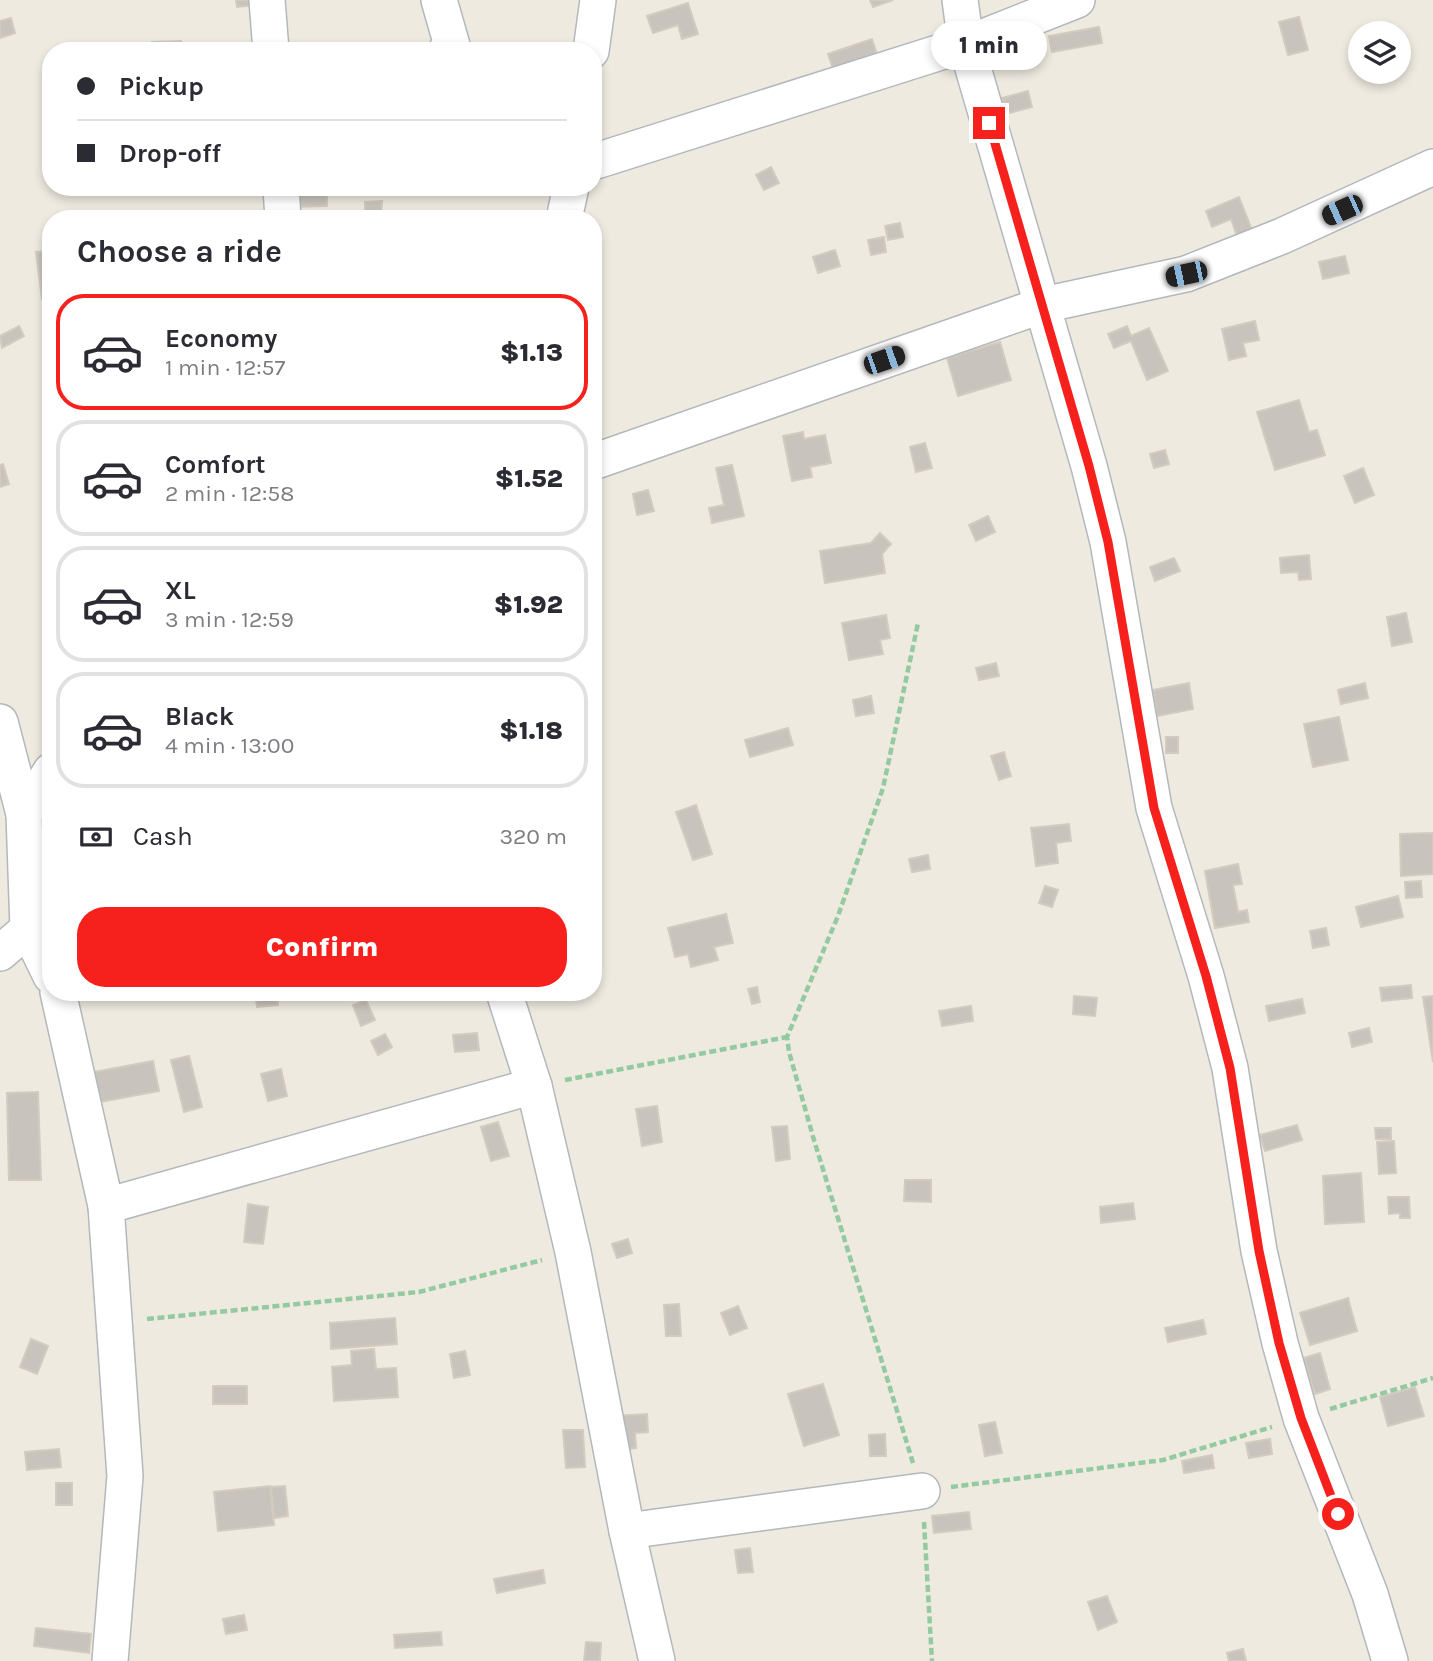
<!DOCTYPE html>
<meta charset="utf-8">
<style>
body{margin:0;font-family:Karla,sans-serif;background:#f7f7f7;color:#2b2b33;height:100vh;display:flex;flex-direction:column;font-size:26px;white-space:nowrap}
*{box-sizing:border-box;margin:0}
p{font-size:23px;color:#7c7c81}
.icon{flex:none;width:38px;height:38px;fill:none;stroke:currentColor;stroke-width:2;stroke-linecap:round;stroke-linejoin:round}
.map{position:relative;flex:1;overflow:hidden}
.panel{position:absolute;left:42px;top:210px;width:560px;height:791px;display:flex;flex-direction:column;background:#fff;border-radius:28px;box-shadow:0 4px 10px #0003}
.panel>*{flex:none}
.hud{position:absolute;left:42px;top:42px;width:560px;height:154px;border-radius:28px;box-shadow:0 4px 10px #0003;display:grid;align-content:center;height:154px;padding:0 35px;background:#fff}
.fabs{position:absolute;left:1348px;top:21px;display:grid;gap:14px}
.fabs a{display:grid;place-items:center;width:63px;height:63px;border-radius:50%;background:#fff;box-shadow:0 4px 10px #0003;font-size:35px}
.end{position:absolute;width:32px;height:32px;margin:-16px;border:9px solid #f6211d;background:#fff;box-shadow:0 0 0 4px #fff}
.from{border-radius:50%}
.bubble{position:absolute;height:49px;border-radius:24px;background:#fff;box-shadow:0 4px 10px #0003;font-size:23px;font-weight:800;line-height:49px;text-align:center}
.car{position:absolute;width:21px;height:42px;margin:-21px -10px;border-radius:9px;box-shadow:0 0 5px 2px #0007;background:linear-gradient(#222 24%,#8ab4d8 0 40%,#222 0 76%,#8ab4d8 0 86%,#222 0)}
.hud b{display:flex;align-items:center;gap:24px;height:66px;font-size:26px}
.hud b+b{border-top:2px solid #e1e1e2}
.hud i{width:18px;height:18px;background:#2b2b33}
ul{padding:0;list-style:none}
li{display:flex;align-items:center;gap:21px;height:116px;margin:0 14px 10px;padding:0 21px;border:4px solid #e1e1e2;border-radius:28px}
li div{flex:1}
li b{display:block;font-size:26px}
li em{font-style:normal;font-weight:800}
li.current{border-color:#f6211d}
li>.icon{width:63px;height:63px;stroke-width:1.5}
h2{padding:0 35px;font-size:32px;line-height:84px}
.pay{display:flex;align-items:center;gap:18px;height:77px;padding:0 35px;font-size:26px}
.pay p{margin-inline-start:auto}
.cta{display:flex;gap:14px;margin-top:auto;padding:14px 35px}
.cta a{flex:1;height:80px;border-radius:28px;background:#f6211d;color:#fff;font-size:28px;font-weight:800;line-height:80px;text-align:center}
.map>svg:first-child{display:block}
.building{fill:#c8c4bd;stroke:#d3cbbe;stroke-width:2}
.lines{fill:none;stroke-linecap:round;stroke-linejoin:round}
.street-casing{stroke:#b3b8bc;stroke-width:38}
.path{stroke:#93ca9f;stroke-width:4.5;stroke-dasharray:7 3.5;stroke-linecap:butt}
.street{stroke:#fff;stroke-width:35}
.route{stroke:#f6211d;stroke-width:9}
</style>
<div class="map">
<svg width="1433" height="1661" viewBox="0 0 1433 1661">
<rect width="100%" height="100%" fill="#eeeae0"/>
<g class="building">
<polygon points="236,0 256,0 256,5 237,7"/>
<polygon points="870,0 893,0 873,7"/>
<polygon points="688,3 698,34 682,39 678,25 653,33 647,16"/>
<polygon points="1299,17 1308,50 1288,55 1279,22"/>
<polygon points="11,18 15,33 0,38 0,21"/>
<polygon points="1032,26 1037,43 983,60 978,43"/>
<polygon points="1099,27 1102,43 1052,52 1049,36"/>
<polygon points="872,39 879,60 835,75 828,54"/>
<polygon points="181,41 181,51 153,51 152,42"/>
<polygon points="508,43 510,51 479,51 479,49"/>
<polygon points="1028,91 1032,107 1006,114 1002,98"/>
<polygon points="771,167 779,183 764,190 756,175"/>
<polygon points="187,187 215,187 188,192"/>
<polygon points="285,187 327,187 327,206 286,207"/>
<polygon points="1239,197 1252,230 1237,236 1231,219 1212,227 1206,211"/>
<polygon points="382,201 381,219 365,219 365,202"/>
<polygon points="900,223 903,237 888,240 885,226"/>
<polygon points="884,237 886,252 871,255 868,240"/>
<polygon points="835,250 840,266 818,273 813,257"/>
<polygon points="51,251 51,298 42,299 36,252"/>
<polygon points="1345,256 1349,273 1323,279 1319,262"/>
<polygon points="1255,321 1259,340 1243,343 1246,356 1229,360 1222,329"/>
<polygon points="19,326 24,336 2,348 0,336"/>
<polygon points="1127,326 1131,336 1149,328 1168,371 1147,380 1131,341 1114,348 1108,334"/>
<polygon points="1000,342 1011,380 958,396 947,358"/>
<polygon points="1299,400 1309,432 1317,430 1325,455 1275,470 1257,412"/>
<polygon points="803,432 804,439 825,435 831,463 810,467 812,477 792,481 783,436"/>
<polygon points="925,443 932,468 916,472 910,447"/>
<polygon points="1165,450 1169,464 1154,468 1150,454"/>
<polygon points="3,464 9,484 0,487 0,465"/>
<polygon points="732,465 744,516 712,523 709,508 724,505 716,468"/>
<polygon points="1363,468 1374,495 1355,503 1344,476"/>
<polygon points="648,490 654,511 637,515 633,494"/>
<polygon points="988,516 995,532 976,541 969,525"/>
<polygon points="880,533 891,544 882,554 885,573 825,583 820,551 871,543"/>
<polygon points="1309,555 1311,579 1299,580 1298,572 1281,573 1280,558"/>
<polygon points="1174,558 1180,571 1155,581 1150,567"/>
<polygon points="1406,613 1412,642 1392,646 1387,617"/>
<polygon points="886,615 890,638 880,640 883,654 849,660 842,623"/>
<polygon points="996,663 999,676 979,680 976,668"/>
<polygon points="1189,683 1193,709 1157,716 1153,690"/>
<polygon points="1365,683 1368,698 1341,704 1338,690"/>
<polygon points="871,696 874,713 856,716 853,700"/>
<polygon points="1339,717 1348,760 1313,767 1304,724"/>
<polygon points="788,728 793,745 750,757 745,740"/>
<rect x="1166" y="737" width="12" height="16"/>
<polygon points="1004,752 1011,776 999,780 991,756"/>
<polygon points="696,805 712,854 693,860 676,812"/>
<polygon points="1069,824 1071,841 1056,843 1058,863 1036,866 1031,828"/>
<polygon points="1433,833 1433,874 1401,876 1400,834"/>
<polygon points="928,855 930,869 912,872 909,859"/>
<polygon points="1238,864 1242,884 1233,885 1238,912 1247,910 1249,922 1215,928 1205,871"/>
<polygon points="1421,881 1422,897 1406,898 1405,882"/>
<polygon points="1045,886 1058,890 1052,907 1039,903"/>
<polygon points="1398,896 1403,917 1361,927 1356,907"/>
<polygon points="726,914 733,943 714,947 718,960 691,967 688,954 675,957 668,928"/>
<polygon points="1326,928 1329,945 1313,948 1310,931"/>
<polygon points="1411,985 1412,998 1382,1001 1380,988"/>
<polygon points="757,987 760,1002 752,1004 748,989"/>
<polygon points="255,992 277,992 278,1005 257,1007"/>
<polygon points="1074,996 1097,998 1095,1016 1073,1014"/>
<polygon points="1433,996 1433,1062 1423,997"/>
<polygon points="1302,999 1305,1013 1269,1021 1266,1006"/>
<polygon points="366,1000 375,1020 361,1026 353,1005"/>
<polygon points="971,1006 973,1021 942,1026 939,1011"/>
<polygon points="1369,1028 1372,1042 1352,1047 1349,1033"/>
<polygon points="477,1033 479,1050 455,1052 453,1035"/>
<polygon points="385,1034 392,1047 378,1055 371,1041"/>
<polygon points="189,1056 202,1107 184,1112 171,1060"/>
<polygon points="153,1061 159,1091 100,1102 94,1072"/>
<polygon points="281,1069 287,1096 268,1101 261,1074"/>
<polygon points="38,1092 41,1180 9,1180 7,1093"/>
<polygon points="657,1106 662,1142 642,1146 636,1109"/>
<polygon points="498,1122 509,1156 491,1161 481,1127"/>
<polygon points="1297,1125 1302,1140 1265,1151 1260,1135"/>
<polygon points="787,1126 790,1159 776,1161 772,1127"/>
<polygon points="1375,1128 1391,1128 1391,1139 1376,1139"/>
<polygon points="1394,1141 1396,1173 1379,1174 1377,1142"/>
<polygon points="1361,1173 1364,1222 1325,1224 1323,1176"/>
<polygon points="905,1180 931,1180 931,1202 904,1201"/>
<polygon points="1388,1197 1409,1197 1410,1218 1400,1218 1400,1213 1389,1214"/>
<polygon points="1133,1203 1135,1219 1101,1223 1100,1207"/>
<polygon points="248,1204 268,1207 263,1244 244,1242"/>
<polygon points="628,1239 632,1253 617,1258 612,1244"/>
<polygon points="1348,1298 1357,1331 1310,1345 1300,1313"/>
<polygon points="679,1304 681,1336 666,1336 664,1305"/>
<polygon points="738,1306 747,1328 730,1335 721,1313"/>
<polygon points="395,1318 397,1344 331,1349 330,1323"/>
<polygon points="1203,1320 1206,1334 1168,1342 1165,1328"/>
<polygon points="31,1339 48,1346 37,1374 20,1367"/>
<polygon points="374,1349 376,1369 396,1368 398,1397 334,1401 332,1367 352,1365 351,1351"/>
<polygon points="465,1351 470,1375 454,1378 450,1354"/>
<polygon points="1320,1353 1330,1389 1315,1394 1304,1358"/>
<polygon points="823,1384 839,1435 804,1446 788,1394"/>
<rect x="213" y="1386" width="34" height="18"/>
<polygon points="1415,1387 1424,1416 1388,1426 1380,1397"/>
<polygon points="647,1414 648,1432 635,1433 636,1448 619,1450 616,1416"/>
<polygon points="995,1422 1002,1453 985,1456 979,1425"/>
<polygon points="563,1430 583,1430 585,1467 566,1468"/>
<polygon points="885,1434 886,1456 870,1456 869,1435"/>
<polygon points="1270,1439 1272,1454 1249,1458 1246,1443"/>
<polygon points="59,1449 61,1467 27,1470 25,1452"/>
<polygon points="1212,1455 1214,1468 1184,1473 1182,1461"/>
<rect x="56" y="1483" width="16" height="22"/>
<polygon points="270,1486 274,1525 218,1531 214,1492"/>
<polygon points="285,1486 288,1516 274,1518 271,1487"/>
<polygon points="969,1512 971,1529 934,1533 932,1516"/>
<polygon points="750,1548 753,1572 738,1573 735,1550"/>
<polygon points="543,1570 545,1583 497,1593 494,1579"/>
<polygon points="1107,1596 1117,1622 1098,1630 1088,1602"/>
<polygon points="244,1615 247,1630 226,1634 223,1619"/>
<polygon points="36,1628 91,1634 89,1653 34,1646"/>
<polygon points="441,1632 442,1645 395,1648 394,1635"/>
<polygon points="586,1642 601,1643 600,1661 584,1661"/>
<polygon points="1243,1649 1246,1661 1229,1661 1227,1653"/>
</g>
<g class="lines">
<defs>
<g id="street">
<polyline points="267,0 271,51"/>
<polyline points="439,0 453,49 446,51"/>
<polyline points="1077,0 966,44 1089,466 1108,542 1154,808 1206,976 1230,1068 1259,1251 1280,1343 1301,1418 1370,1594 1390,1661"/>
<polyline points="591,51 598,0"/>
<polyline points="593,162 966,44 960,0"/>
<polyline points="281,187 283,219"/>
<polyline points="564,219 571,187"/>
<polyline points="593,462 1043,305 1186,274 1282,236 1433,167"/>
<polyline points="0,722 24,814"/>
<polyline points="51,771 24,814 28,929 51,976"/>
<polyline points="0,953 28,929"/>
<polyline points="58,992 106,1206 125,1476 110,1661"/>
<polyline points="504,992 534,1086 573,1252 627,1531 657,1661"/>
<polyline points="106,1206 534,1086"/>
<polyline points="627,1531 922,1491"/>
</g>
</defs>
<use href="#street" class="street-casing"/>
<g class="path">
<polyline points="565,1080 787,1037"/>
<polyline points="147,1319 419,1292 542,1260"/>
<polyline points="1330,1409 1433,1378"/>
<polyline points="913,1463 814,1140 789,1052 787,1037 838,916 883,788 918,623"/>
<polyline points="951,1487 1163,1460 1272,1427"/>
<polyline points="924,1522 932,1661"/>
</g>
<use href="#street" class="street"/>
</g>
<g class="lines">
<polyline class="route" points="989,123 1089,466 1108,542 1154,808 1206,976 1230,1068 1259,1251 1279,1343 1301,1418 1338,1514"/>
</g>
</svg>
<div class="fabs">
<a><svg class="icon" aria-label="layers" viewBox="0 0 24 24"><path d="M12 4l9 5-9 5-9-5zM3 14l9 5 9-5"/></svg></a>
</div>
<i class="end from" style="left:1338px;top:1514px"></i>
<i class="end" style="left:989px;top:123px"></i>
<div class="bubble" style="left:931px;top:21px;width:116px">1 min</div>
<i class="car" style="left:1342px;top:210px;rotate:246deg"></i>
<i class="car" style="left:1186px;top:274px;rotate:258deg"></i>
<i class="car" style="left:884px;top:360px;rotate:71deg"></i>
<div class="hud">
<b><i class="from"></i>Pickup</b>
<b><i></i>Drop-off</b>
</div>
<section class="panel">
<h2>Choose a ride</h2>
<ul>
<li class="current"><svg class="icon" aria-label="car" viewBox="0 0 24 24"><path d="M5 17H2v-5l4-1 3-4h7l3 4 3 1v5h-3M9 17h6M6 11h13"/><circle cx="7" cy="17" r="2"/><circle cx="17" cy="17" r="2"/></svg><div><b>Economy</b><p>1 min · 12:57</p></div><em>$1.13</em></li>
<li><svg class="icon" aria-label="car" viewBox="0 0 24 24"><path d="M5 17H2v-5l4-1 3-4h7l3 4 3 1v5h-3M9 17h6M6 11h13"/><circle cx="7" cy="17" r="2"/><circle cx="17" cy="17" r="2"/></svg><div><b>Comfort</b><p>2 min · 12:58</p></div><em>$1.52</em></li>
<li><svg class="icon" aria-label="car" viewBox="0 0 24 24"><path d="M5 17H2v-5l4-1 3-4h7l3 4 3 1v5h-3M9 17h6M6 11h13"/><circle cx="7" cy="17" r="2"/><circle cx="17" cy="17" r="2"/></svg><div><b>XL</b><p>3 min · 12:59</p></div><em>$1.92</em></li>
<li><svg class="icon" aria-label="car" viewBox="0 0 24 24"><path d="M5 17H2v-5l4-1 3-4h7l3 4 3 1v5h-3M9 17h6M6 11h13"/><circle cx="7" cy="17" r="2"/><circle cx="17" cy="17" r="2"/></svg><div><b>Black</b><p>4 min · 13:00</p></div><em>$1.18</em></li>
</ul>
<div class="pay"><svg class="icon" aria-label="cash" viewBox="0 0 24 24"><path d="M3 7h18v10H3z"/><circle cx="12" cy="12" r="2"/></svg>Cash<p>320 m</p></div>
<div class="cta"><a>Confirm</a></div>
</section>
</div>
